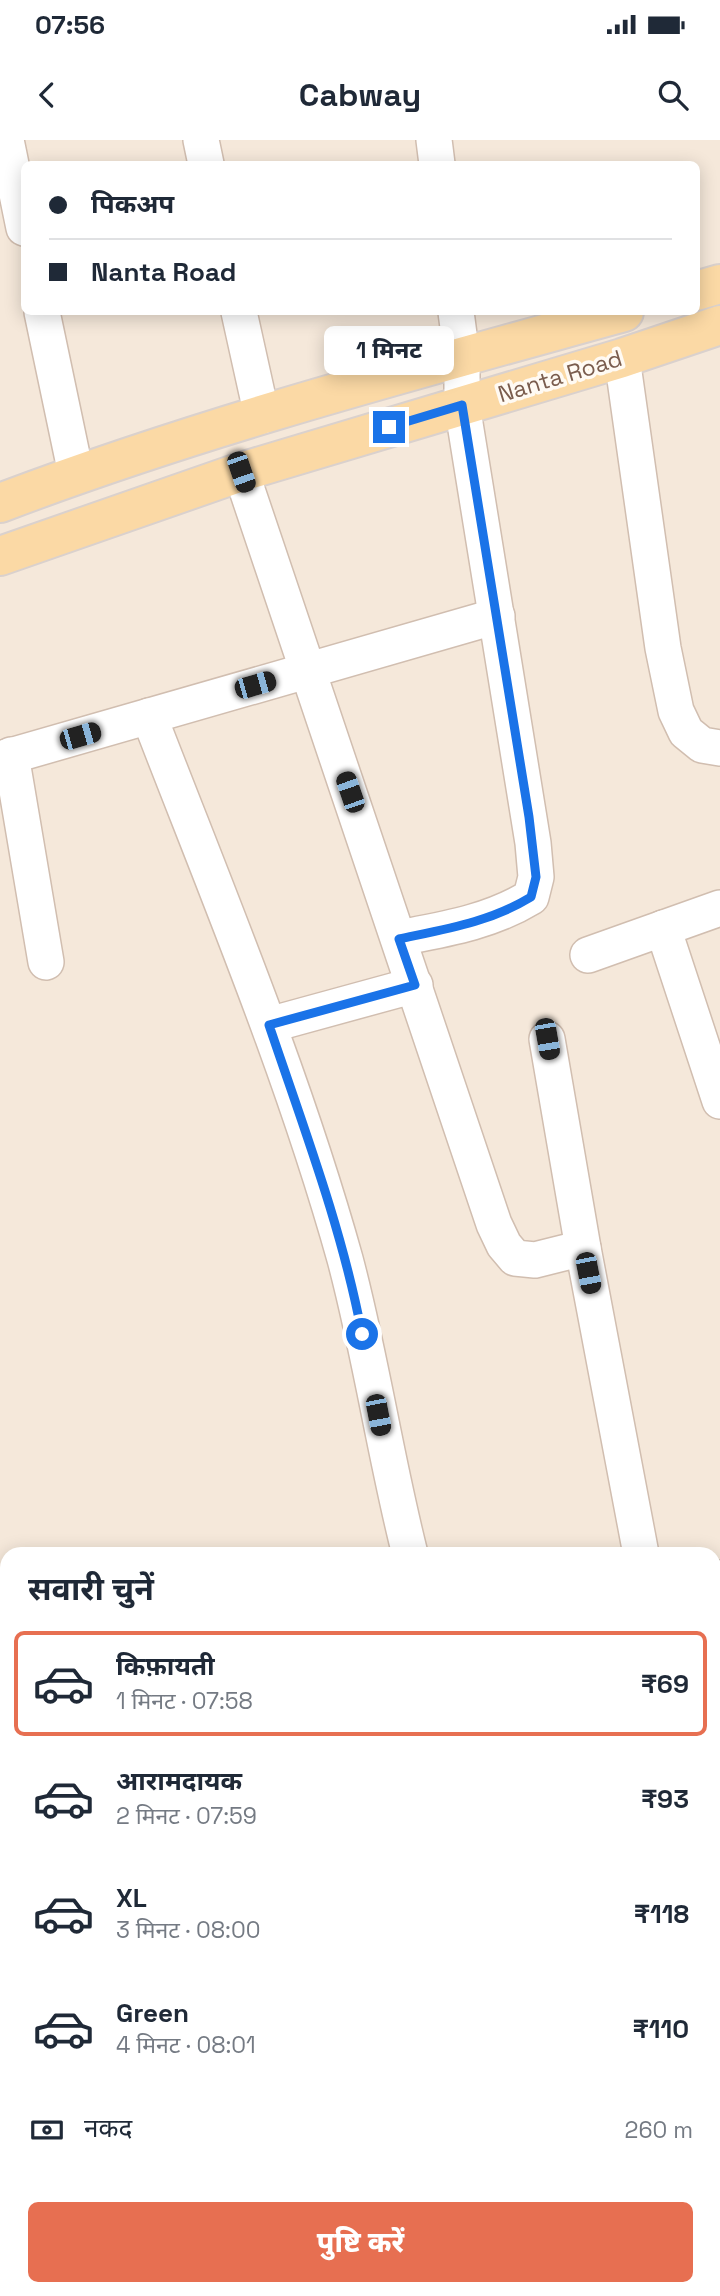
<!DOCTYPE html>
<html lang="hi">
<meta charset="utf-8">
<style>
body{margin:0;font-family:"Space Grotesk","Noto Sans Devanagari",sans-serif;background:#f6f6f7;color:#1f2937;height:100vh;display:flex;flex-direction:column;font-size:26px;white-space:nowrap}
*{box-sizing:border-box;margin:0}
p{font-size:23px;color:#747a83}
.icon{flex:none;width:38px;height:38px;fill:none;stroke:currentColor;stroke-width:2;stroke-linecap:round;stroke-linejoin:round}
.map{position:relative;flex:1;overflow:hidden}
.panel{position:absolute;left:0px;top:1407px;width:721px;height:749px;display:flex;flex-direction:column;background:#fff;border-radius:21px 21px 0 0;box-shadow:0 4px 18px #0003}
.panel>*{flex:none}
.banner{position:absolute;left:21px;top:21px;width:679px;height:154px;border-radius:10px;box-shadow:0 4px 18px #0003;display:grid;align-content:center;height:154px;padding:0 28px;background:#fff}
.end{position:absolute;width:32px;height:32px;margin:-16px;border:9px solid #1a73e8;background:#fff;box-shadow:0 0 0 4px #fff}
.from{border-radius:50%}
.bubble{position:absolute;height:49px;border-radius:10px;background:#fff;box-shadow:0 4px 18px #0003;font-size:23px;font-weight:800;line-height:49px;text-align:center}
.car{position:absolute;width:21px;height:42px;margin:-21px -10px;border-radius:9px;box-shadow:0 0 5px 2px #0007;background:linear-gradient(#222 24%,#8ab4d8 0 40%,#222 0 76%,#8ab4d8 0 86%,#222 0)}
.banner b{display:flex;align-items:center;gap:24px;height:66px;font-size:26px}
.banner b+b{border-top:2px solid #e0e1e3}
.banner i{width:18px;height:18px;background:#1f2937}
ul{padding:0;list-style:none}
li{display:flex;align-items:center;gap:21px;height:105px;margin:0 14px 10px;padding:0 14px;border:4px solid transparent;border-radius:10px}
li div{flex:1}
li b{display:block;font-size:26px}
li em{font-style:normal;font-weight:800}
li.current{border-color:#e76f51}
li>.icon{width:63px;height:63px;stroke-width:1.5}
h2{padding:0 28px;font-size:32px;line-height:84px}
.pay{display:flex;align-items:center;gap:18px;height:77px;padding:0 28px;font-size:26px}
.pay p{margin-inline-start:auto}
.action{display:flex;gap:14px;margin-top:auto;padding:14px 28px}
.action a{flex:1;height:80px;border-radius:10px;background:#e76f51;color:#fff;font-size:28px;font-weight:800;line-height:80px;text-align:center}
.status{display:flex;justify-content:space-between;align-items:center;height:49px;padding:0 35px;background:#fff;direction:ltr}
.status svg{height:19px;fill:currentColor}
header{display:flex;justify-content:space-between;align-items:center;height:91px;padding:0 28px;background:#fff;font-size:32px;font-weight:800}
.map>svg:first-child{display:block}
.residential{fill:#f5e8da;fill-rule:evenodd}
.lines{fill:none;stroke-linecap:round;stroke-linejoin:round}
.minor-casing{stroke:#d1beb0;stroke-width:38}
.major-casing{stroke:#dad1cd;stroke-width:42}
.minor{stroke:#fff;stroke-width:35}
.major{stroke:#fbd9a5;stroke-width:38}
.route{stroke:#1a73e8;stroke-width:9}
.labels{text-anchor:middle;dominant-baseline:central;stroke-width:7;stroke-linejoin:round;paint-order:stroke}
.street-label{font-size:23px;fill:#7a5c4d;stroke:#fffaf3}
</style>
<div class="status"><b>07:56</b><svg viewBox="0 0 49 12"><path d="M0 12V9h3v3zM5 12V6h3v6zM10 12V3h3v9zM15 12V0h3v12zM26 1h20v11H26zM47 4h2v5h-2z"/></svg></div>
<header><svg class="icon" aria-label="back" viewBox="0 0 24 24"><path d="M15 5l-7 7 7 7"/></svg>Cabway<svg class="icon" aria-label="search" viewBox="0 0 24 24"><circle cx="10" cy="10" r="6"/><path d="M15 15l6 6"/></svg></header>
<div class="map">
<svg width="720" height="2156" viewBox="0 0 720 2156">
<rect width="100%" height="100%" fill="#fdf6ec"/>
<path class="residential" d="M0 0H720V2156H0ZM24 24H696V172H24ZM7 1414H714V2149H7Z"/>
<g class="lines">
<defs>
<g id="minor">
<polyline points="6,0 24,88"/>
<polyline points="201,0 206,24"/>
<polyline points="434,0 437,24"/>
<polyline points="42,172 76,334"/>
<polyline points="239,172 262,276"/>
<polyline points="622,218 663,508 676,571 686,592 702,605 720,608"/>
<polyline points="241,332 494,1084 504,1105 515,1118 535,1120 583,1108 641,1414"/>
<path d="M149 576C218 755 293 933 345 1119 371 1216 385 1316 410 1414"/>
<polyline points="11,615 46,822"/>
<polyline points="0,619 497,476"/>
<polyline points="663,788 720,961"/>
<path d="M399 798C446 789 490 782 531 757L536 737 533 703 462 265V217L456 172"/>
<polyline points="588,815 720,768"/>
<polyline points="269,885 415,845"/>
<polyline points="547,899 583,1108"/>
<polyline points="714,1440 720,1438"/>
<polyline points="714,1547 720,1545"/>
<polyline points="714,1850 720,1887"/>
<polyline points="0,2011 7,2009"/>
<polyline points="245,2149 247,2156"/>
<polyline points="429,2149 431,2156"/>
<polyline points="612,2149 614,2156"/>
<polyline points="306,2156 324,2149"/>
</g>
<g id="major">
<polyline points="696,151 720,144"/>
<path d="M0 363C203 286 415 230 624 172"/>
<polyline points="0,416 241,332 622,218 720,185"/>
</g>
</defs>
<use href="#minor" class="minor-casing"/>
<use href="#major" class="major-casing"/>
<use href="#minor" class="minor"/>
<use href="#major" class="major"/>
</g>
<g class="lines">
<path class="route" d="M362 1194C342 1088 303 986 269 885L415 845 399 799C446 789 490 782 531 757L536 737 529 677 462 265 389 287"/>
</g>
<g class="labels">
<g class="street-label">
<text transform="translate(560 236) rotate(-17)">Nanta Road</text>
</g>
</g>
</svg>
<i class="end from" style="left:362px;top:1194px"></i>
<i class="end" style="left:389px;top:287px"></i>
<div class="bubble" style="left:324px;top:186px;width:130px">1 मिनट</div>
<i class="car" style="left:241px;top:332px;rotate:161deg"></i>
<i class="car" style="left:255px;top:545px;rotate:74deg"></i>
<i class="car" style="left:80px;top:596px;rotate:74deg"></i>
<i class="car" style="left:350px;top:652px;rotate:341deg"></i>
<i class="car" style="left:547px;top:899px;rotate:170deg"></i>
<i class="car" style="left:588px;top:1133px;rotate:169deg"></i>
<i class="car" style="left:378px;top:1275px;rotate:169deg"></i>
<div class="banner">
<b><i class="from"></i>पिकअप</b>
<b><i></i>Nanta Road</b>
</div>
<section class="panel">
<h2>सवारी चुनें</h2>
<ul>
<li class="current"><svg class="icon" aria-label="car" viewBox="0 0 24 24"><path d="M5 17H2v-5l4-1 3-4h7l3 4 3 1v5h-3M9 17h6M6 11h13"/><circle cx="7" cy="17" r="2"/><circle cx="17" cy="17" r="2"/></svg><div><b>किफ़ायती</b><p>1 मिनट · 07:58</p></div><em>₹69</em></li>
<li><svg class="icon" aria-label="car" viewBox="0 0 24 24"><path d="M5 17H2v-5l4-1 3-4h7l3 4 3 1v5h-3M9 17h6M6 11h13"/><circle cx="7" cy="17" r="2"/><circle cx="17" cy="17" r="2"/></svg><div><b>आरामदायक</b><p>2 मिनट · 07:59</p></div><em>₹93</em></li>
<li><svg class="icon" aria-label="car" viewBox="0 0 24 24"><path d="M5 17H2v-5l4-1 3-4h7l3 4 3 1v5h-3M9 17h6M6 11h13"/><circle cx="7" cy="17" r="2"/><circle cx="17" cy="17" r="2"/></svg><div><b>XL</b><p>3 मिनट · 08:00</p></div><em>₹118</em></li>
<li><svg class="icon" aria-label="car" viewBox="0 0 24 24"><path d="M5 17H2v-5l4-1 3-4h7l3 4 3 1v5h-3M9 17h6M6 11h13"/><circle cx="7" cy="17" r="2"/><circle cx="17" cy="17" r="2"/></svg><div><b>Green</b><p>4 मिनट · 08:01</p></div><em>₹110</em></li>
</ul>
<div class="pay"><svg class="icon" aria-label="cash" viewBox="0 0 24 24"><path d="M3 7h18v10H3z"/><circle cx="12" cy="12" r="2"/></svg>नकद<p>260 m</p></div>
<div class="action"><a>पुष्टि करें</a></div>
</section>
</div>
